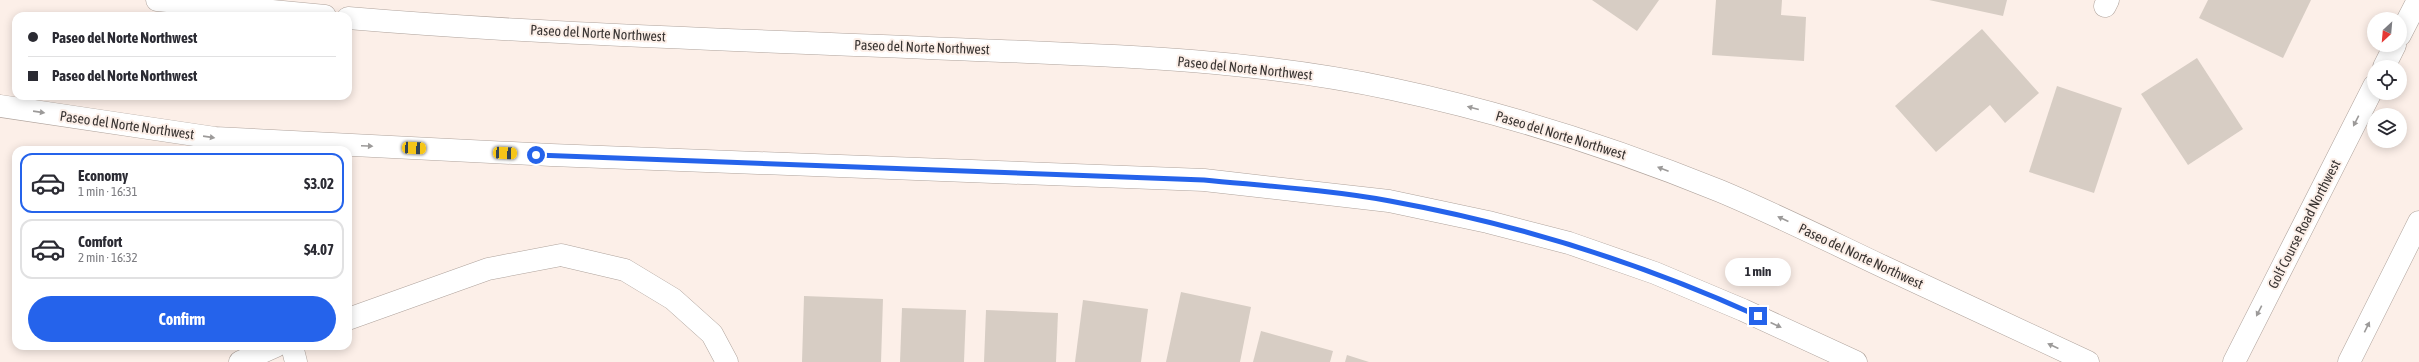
<!DOCTYPE html>
<meta charset="utf-8">
<style>
body{margin:0;font-family:"Asap Condensed",sans-serif;background:#f2f2f3;color:#2b2b33;height:100vh;display:flex;flex-direction:column;font-size:15px;white-space:nowrap}
*{box-sizing:border-box;margin:0}
p{font-size:13px;color:#7c7c81}
.icon{flex:none;width:22px;height:22px;fill:none;stroke:currentColor;stroke-width:2;stroke-linecap:round;stroke-linejoin:round}
.map{position:relative;flex:1;overflow:hidden}
.details{position:absolute;left:12px;top:146px;width:340px;height:204px;display:flex;flex-direction:column;background:#fff;border-radius:12px;box-shadow:0 2px 10px #0003}
.details>*{flex:none}
.hud{position:absolute;left:12px;top:12px;width:340px;height:88px;border-radius:12px;box-shadow:0 2px 10px #0003;display:grid;align-content:center;height:88px;padding:0 16px;background:#fff}
.needle{width:26px;rotate:206deg}
.fabs{position:absolute;left:2367px;top:12px;display:grid;gap:8px}
.fabs a{display:grid;place-items:center;width:40px;height:40px;border-radius:50%;background:#fff;box-shadow:0 2px 10px #0003;font-size:20px}
.end{position:absolute;width:18px;height:18px;margin:-9px;border:5px solid #2563eb;background:#fff;box-shadow:0 0 0 2px #fff}
.from{border-radius:50%}
.bubble{position:absolute;height:28px;border-radius:14px;background:#fff;box-shadow:0 2px 10px #0003;font-size:13px;font-weight:700;line-height:28px;text-align:center}
.car{position:absolute;width:12px;height:24px;margin:-12px -6px;border-radius:5px;box-shadow:0 0 3px 1px #0007;background:linear-gradient(#f5c518 24%,#345 0 40%,#f5c518 0 76%,#345 0 86%,#f5c518 0)}
.hud b{display:flex;align-items:center;gap:14px;height:38px;font-size:15px}
.hud b+b{border-top:1px solid #e1e1e2}
.hud i{width:10px;height:10px;background:#2b2b33}
ul{padding:7px 0 0;list-style:none}
li{display:flex;align-items:center;gap:12px;height:60px;margin:0 8px 6px;padding:0 8px;border:2px solid #e1e1e2;border-radius:12px}
li div{flex:1}
li b{display:block;font-size:15px}
li em{font-style:normal;font-weight:700}
li.current{border-color:#2563eb}
li>.icon{width:36px;height:36px;stroke-width:1.5}
.primary-button{display:flex;gap:8px;margin-top:auto;padding:8px 16px}
.primary-button a{flex:1;height:46px;border-radius:24px;background:#2563eb;color:#fff;font-size:16px;font-weight:700;line-height:46px;text-align:center}
.map>svg:first-child{display:block}
.building{fill:#d7cdc4}
.lines{fill:none;stroke-linecap:round;stroke-linejoin:round}
.minor-casing{stroke:#afa39c;stroke-width:23}
.major-casing{stroke:#afa39c;stroke-width:23}
.minor{stroke:#fff;stroke-width:22}
.major{stroke:#fff;stroke-width:22}
.oneway{fill:#9c9a99}
.route{stroke:#2563eb;stroke-width:5}
.labels{text-anchor:middle;dominant-baseline:central;stroke-width:4;stroke-linejoin:round;paint-order:stroke}
.street-label{font-size:14px;fill:#3a3533;stroke:#fcefe8}
</style>
<div class="map">
<svg width="2419" height="362" viewBox="0 0 2419 362">
<rect width="100%" height="100%" fill="#fcefe8"/>
<g class="building">
<polygon points="1592,0 1659,0 1637,31"/>
<polygon points="1716,0 1782,0 1781,15 1806,17 1804,61 1712,55"/>
<polygon points="1929,0 2007,0 2003,16"/>
<polygon points="2208,0 2311,0 2283,58 2199,18"/>
<polygon points="1982,29 2039,93 2005,123 1990,105 1936,152 1895,106"/>
<polygon points="2197,58 2243,129 2188,165 2141,94"/>
<polygon points="2057,86 2122,108 2094,193 2029,172"/>
<polygon points="1181,292 1251,307 1240,362 1166,362"/>
<polygon points="804,296 883,299 881,362 802,362"/>
<polygon points="1083,300 1148,309 1141,362 1075,362"/>
<polygon points="902,308 966,310 964,362 900,362"/>
<polygon points="986,310 1058,313 1056,362 984,362"/>
<polygon points="1261,331 1333,351 1330,362 1253,362"/>
<polygon points="1347,355 1369,362 1345,362"/>
</g>
<g class="lines">
<defs>
<g id="minor">
<polyline points="2105,6 2108,0"/>
<polyline points="348,319 488,269 561,255 625,270 673,299 712,334 727,362"/>
<polyline points="292,346 296,362"/>
<polyline points="240,362 276,346"/>
</g>
<g id="major">
<polyline points="157,0 325,16"/>
<path d="M348 18C549 35 751 40 952 49 1099 55 1248 58 1392 89 1505 113 1614 148 1720 191 1775 214 1829 241 1884 267 1952 299 2020 330 2088 362"/>
<polyline points="2400,35 2418,0"/>
<polyline points="2384,67 2395,45"/>
<polyline points="0,106 215,138 551,155 1204,180 1389,201 1488,222 1569,243 1655,273 1743,310 1856,362"/>
<polyline points="2234,362 2374,86"/>
<polyline points="2349,362 2419,222"/>
</g>
</defs>
<use href="#minor" class="minor-casing"/>
<use href="#major" class="major-casing"/>
<use href="#minor" class="minor"/>
<use href="#major" class="major"/>
</g>
<defs><path id="oneway-solid" d="M-6-.8H1V-3.2L6.5 0L1 3.2V.8H-6Z"/></defs>
<g class="oneway">
<use href="#oneway-solid" transform="translate(1473 108) rotate(-165)"/>
<use href="#oneway-solid" transform="translate(39 112) rotate(8)"/>
<use href="#oneway-solid" transform="translate(2356 121) rotate(117)"/>
<use href="#oneway-solid" transform="translate(209 137) rotate(8)"/>
<use href="#oneway-solid" transform="translate(367 146) rotate(3)"/>
<use href="#oneway-solid" transform="translate(1663 169) rotate(-159)"/>
<use href="#oneway-solid" transform="translate(1783 219) rotate(-155)"/>
<use href="#oneway-solid" transform="translate(2259 311) rotate(117)"/>
<use href="#oneway-solid" transform="translate(1776 325) rotate(25)"/>
<use href="#oneway-solid" transform="translate(2367 327) rotate(-64)"/>
<use href="#oneway-solid" transform="translate(2053 346) rotate(-155)"/>
</g>
<g class="lines">
<path class="route" d="M536 155 1204 180C1266 186 1329 190 1390 201 1517 224 1641 263 1758 316"/>
</g>
<g class="labels">
<g class="street-label">
<text transform="translate(598 33) rotate(3)">Paseo del Norte Northwest</text>
<text transform="translate(922 47) rotate(2)">Paseo del Norte Northwest</text>
<text transform="translate(1245 68) rotate(6)">Paseo del Norte Northwest</text>
<text transform="translate(127 125) rotate(8)">Paseo del Norte Northwest</text>
<text transform="translate(1561 135) rotate(17)">Paseo del Norte Northwest</text>
<text transform="translate(2304 224) rotate(-63)">Golf Course Road Northwest</text>
<text transform="translate(1861 256) rotate(25)">Paseo del Norte Northwest</text>
</g>
</g>
</svg>
<div class="fabs">
<a><svg class="needle" viewBox="-14 -14 28 28"><path d="M0-13l5 13h-10z" fill="#e53935"/><path d="M0 13l5-13h-10z" fill="#7c7c81"/></svg></a>
<a><svg class="icon" aria-label="locate" viewBox="0 0 24 24"><circle cx="12" cy="12" r="6"/><path d="M12 2v4M12 18v4M2 12h4M18 12h4"/></svg></a>
<a><svg class="icon" aria-label="layers" viewBox="0 0 24 24"><path d="M12 4l9 5-9 5-9-5zM3 14l9 5 9-5"/></svg></a>
</div>
<i class="end from" style="left:536px;top:155px"></i>
<i class="end" style="left:1758px;top:316px"></i>
<div class="bubble" style="left:1725px;top:258px;width:66px">1 min</div>
<i class="car" style="left:414px;top:148px;rotate:93deg"></i>
<i class="car" style="left:505px;top:153px;rotate:93deg"></i>
<div class="hud">
<b><i class="from"></i>Paseo del Norte Northwest</b>
<b><i></i>Paseo del Norte Northwest</b>
</div>
<section class="details">
<ul>
<li class="current"><svg class="icon" aria-label="car" viewBox="0 0 24 24"><path d="M5 17H2v-5l4-1 3-4h7l3 4 3 1v5h-3M9 17h6M6 11h13"/><circle cx="7" cy="17" r="2"/><circle cx="17" cy="17" r="2"/></svg><div><b>Economy</b><p>1 min · 16:31</p></div><em>$3.02</em></li>
<li><svg class="icon" aria-label="car" viewBox="0 0 24 24"><path d="M5 17H2v-5l4-1 3-4h7l3 4 3 1v5h-3M9 17h6M6 11h13"/><circle cx="7" cy="17" r="2"/><circle cx="17" cy="17" r="2"/></svg><div><b>Comfort</b><p>2 min · 16:32</p></div><em>$4.07</em></li>
</ul>
<div class="primary-button"><a>Confirm</a></div>
</section>
</div>
